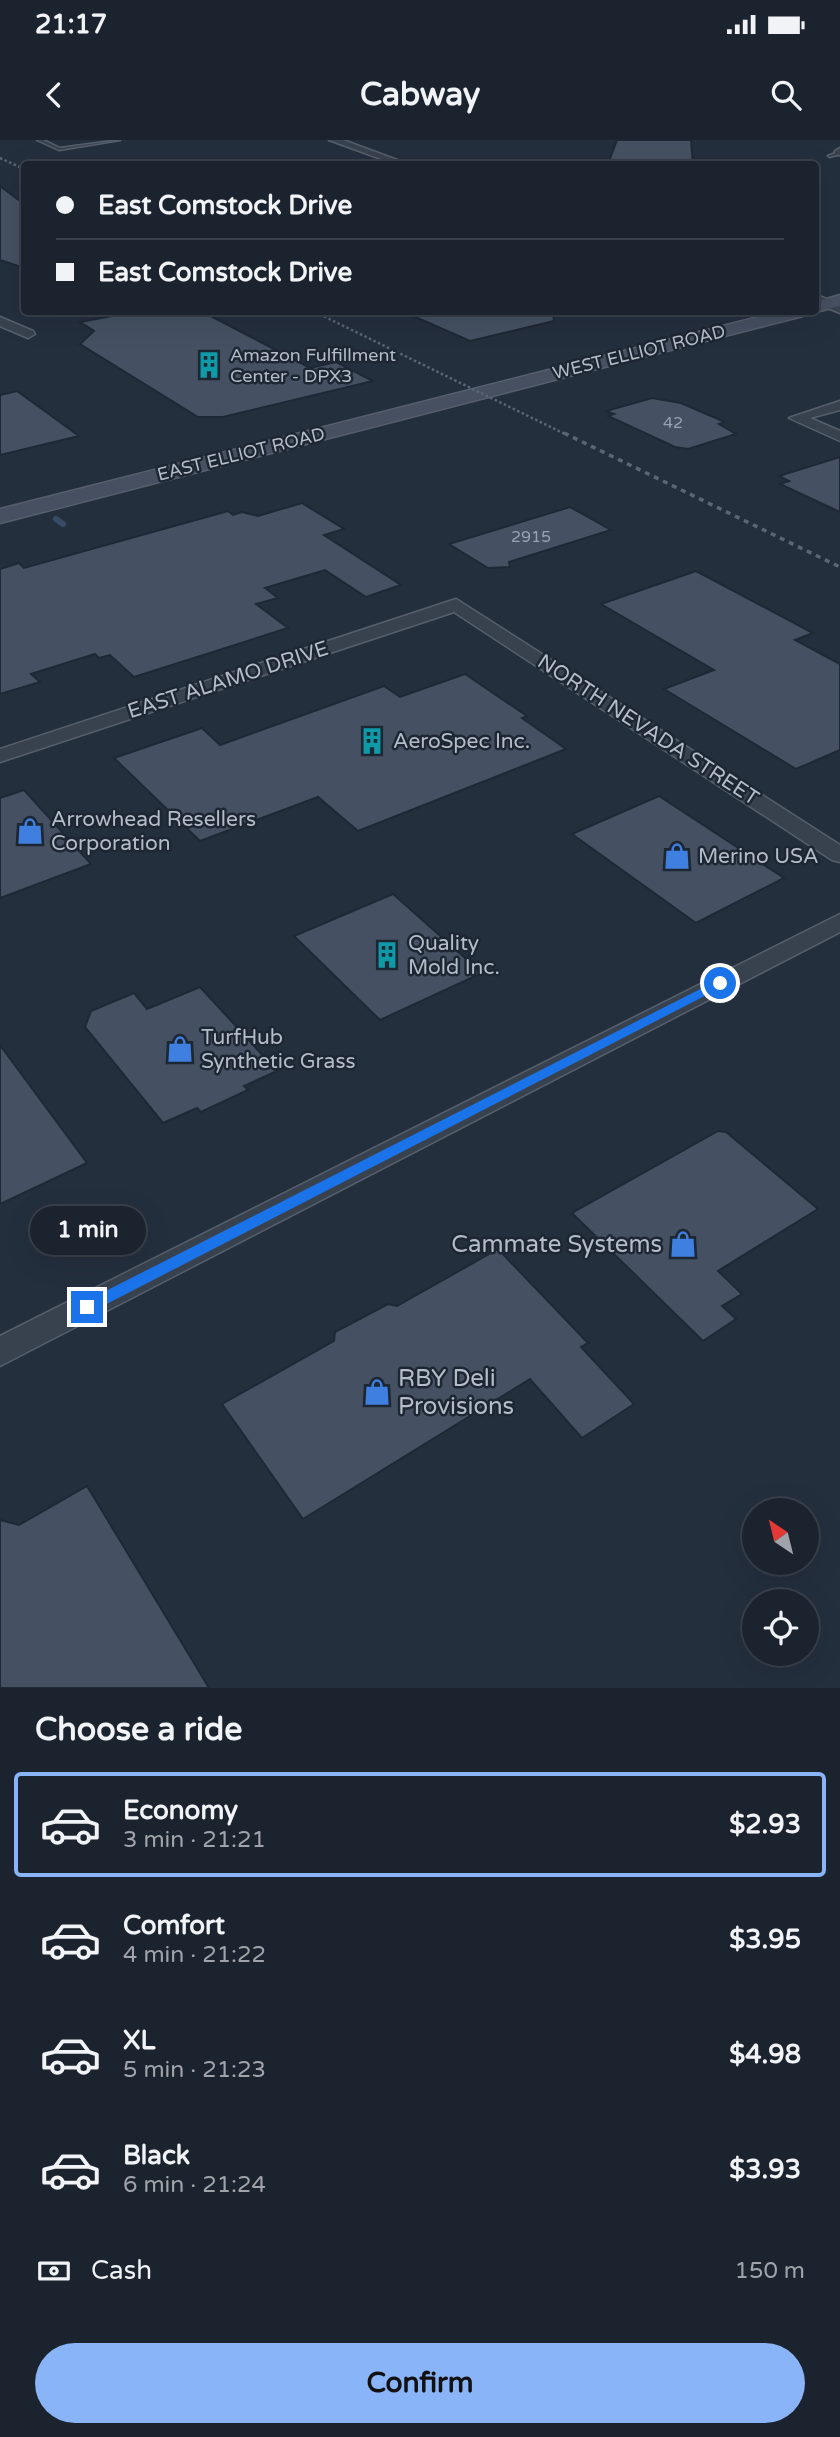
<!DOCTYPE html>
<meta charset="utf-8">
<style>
body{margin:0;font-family:"Varela Round",sans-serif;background:#242b36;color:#f1f3f6;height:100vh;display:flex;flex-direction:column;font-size:26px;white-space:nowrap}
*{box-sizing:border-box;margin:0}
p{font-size:23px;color:#a0a4aa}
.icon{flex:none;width:38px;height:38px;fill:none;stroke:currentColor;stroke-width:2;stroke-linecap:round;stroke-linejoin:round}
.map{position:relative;height:1548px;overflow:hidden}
.side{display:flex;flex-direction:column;background:#1b232e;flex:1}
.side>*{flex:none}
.hud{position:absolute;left:21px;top:21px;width:798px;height:154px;border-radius:7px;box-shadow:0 7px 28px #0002,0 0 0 2px #39404a;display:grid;align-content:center;height:154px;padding:0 35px;background:#1b232e}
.needle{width:46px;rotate:325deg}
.fabs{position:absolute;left:742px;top:1358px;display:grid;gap:14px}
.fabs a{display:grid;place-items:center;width:77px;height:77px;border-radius:50%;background:#1b232e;box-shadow:0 7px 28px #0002,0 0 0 2px #39404a;font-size:35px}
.end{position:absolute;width:32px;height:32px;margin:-16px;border:9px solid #1a73e8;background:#fff;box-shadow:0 0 0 4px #fff}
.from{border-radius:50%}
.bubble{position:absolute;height:49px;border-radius:24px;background:#1b232e;box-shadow:0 7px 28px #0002,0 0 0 2px #39404a;font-size:23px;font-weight:800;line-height:49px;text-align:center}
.hud b{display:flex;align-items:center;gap:24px;height:66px;font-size:26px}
.hud b+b{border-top:2px solid #39404a}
.hud i{width:18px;height:18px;background:#f1f3f6}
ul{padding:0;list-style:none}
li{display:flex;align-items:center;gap:21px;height:105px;margin:0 14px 10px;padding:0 21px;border:4px solid transparent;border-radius:7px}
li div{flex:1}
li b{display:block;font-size:26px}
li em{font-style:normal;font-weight:800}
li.selected{border-color:#8ab4f8}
li>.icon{width:63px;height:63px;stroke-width:1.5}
h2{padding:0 35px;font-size:32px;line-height:84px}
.pay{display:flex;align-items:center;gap:18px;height:77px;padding:0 35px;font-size:26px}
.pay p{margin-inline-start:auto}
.button{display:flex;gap:14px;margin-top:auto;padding:14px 35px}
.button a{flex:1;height:80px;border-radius:42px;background:#8ab4f8;color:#111;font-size:28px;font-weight:800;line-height:80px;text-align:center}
.status{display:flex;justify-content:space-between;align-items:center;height:49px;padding:0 35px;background:#1b232e;direction:ltr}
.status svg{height:19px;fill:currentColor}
header{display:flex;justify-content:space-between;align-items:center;height:91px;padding:0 35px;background:#1b232e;font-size:32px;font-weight:800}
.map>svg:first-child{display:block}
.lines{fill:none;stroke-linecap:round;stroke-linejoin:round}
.stream{stroke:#394c67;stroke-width:6}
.building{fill:#455162;stroke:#1f2835;stroke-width:2}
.service-casing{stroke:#565f6c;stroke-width:3}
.minor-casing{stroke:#565f6c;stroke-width:3}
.secondary-casing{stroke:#565f6c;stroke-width:3}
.service{fill:#38414e;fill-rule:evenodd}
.minor{fill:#38414e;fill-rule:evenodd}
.secondary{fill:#465061;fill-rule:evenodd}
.rail-far1{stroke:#5a6575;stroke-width:2.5;stroke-dasharray:2.5 2.5;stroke-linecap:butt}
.rail{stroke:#5a6575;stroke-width:3.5;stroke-dasharray:5 5;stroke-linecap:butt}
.route{fill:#1a73e8}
.labels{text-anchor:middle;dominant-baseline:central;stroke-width:5;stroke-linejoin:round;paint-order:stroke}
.far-number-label{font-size:16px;fill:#98a1af}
.far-street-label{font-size:18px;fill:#b4bcc9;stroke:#1d2633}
.far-poi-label{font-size:18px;fill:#b4bcc9;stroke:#1d2633;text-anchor:start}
.street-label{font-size:21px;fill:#b4bcc9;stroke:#1d2633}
.poi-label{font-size:21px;fill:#b4bcc9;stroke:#1d2633;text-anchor:start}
.near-poi-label{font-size:24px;fill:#b4bcc9;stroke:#1d2633;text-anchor:end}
</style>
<div class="status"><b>21:17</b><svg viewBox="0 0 49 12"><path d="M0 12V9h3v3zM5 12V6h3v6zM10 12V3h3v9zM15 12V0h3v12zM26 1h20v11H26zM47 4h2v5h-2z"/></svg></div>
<header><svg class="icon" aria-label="back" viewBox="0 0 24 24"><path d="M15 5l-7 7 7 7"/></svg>Cabway<svg class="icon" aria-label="search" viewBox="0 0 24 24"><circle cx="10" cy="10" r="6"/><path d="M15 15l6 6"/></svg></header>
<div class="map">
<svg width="840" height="1548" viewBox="0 0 840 1548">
<rect width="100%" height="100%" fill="#242f3e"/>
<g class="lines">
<polyline class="stream" points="56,379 63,384"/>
</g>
<g class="building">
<polygon points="617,0 691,0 693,24 608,24"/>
<polygon points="0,46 24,64 24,128 0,120"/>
<polygon points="133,172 203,172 310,228 336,222 373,241 223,277 198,277 80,204 94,191 80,182"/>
<polygon points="404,172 553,172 554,181 470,201"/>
<polygon points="17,251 79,296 0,315 0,255"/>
<polygon points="652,258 681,263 725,282 719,284 736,294 688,309 675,307 608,276 614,274 606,271"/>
<polygon points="840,317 840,372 780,344 789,341 779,336"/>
<polygon points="302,363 344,389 324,395 401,445 366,457 325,430 265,448 278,458 256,464 288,488 134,537 110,515 99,518 95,514 31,534 40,542 0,554 0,429 19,423 24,428 228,371 233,375 242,372 258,376"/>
<polygon points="570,367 611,390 509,422 510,427 488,428 449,404"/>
<polygon points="696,431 813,493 795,500 840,524 840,610 796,629 664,549 714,530 601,464"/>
<polygon points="465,534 527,576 522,578 566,609 358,691 318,657 200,701 114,618 202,588 220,605 384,546 400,557"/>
<polygon points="24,650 91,724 0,758 0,658"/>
<polygon points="659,656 784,738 696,783 572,694"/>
<polygon points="393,754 482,833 380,880 294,796"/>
<polygon points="200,847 277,931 244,946 248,950 201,972 197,968 163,983 85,887 91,871 134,853 147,869"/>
<polygon points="0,905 87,1023 0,1064"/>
<polygon points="718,991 726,992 818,1069 718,1131 742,1154 722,1166 736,1179 703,1201 572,1073"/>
<polygon points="498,1109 588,1203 581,1207 634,1264 582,1298 530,1239 303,1379 222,1264 334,1201 335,1192 388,1164 397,1166"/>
<polygon points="87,1346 209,1548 0,1548 0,1380 19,1385"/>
</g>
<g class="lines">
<defs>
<g id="service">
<polygon points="37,0 43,0 60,8 120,0 59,10"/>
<polygon points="838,12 840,14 830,17 828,16"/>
</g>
<g id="minor">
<polygon points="329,0 343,0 408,24 395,24"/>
<polygon points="840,8 840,15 835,15 835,11"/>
<polygon points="816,155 840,164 840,173 816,163"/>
<polygon points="0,177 33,191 35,194 28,198 0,186"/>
<polygon points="840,261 840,270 810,278 840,291 840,301 789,278"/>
<polygon points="456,459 840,705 840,722 832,720 454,472 0,622 0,609"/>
<polygon points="840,774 840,792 0,1226 0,1196"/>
</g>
<g id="secondary">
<polygon points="840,155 840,166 816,172 812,172 816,172 816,162"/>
<polygon points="778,172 806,172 803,176 0,383 0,369"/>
</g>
</defs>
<use href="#service" class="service-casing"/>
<use href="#minor" class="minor-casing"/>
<use href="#secondary" class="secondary-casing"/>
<use href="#service" class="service"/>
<use href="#minor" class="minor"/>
<use href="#secondary" class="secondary"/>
<g class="rail-far1">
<polyline points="0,18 24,29"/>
<polyline points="315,172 567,295"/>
</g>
<polyline class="rail" points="564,293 840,427"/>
</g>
<polygon class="route" points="720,839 724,841 724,846 93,1171 82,1171 82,1163"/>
<defs>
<symbol id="building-bare" viewBox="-9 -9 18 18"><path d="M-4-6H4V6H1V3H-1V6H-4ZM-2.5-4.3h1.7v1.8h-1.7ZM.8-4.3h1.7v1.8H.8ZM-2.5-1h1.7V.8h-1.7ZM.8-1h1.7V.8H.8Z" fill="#0f9aa8" stroke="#1d2633" stroke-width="2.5" paint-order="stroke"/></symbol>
<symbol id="shop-bare" viewBox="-9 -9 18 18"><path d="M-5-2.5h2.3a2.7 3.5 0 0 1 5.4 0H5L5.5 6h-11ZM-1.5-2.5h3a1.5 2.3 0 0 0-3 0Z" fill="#3f7fe0" stroke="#1d2633" stroke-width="2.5" paint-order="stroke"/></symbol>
</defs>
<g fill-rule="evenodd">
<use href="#building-bare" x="190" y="206" width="38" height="38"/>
<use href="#building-bare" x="353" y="582" width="38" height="38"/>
<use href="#shop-bare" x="11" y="672" width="38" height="38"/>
<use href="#shop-bare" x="658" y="697" width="38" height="38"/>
<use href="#building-bare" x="368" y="796" width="38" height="38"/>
<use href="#shop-bare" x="161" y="890" width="38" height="38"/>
<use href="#shop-bare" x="664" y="1085" width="38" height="38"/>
<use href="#shop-bare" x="358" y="1233" width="38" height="38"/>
</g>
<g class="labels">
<g class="far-number-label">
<text x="673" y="283">42</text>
<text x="531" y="397">2915</text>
</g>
<g class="far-street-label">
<text transform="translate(639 212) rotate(-14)">WEST ELLIOT ROAD</text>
<text transform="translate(241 314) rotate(-14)">EAST ELLIOT ROAD</text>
</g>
<g class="far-poi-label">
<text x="230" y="215">Amazon Fulfillment<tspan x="230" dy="21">Center - DPX3</tspan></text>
</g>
<g class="street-label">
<text transform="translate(228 540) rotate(-18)">EAST ALAMO DRIVE</text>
<text transform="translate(648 590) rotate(33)">NORTH NEVADA STREET</text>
</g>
<g class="poi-label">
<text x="393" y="601">AeroSpec Inc.</text>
<text x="51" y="679">Arrowhead Resellers<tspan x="51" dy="24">Corporation</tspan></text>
<text x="698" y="716">Merino USA</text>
<text x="408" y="803">Quality<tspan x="408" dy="24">Mold Inc.</tspan></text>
<text x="201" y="897">TurfHub<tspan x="201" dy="24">Synthetic Grass</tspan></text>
</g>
<g class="near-poi-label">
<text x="662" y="1104">Cammate Systems</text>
<text x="398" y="1238" text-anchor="start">RBY Deli<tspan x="398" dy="28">Provisions</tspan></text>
</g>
</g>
</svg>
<div class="fabs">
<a><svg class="needle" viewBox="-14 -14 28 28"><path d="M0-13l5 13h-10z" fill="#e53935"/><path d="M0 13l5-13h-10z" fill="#a0a4aa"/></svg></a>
<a><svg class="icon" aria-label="locate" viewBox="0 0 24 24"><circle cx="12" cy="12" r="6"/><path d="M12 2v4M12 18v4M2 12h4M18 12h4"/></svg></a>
</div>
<i class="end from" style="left:720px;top:843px"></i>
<i class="end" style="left:87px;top:1167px"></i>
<div class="bubble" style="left:30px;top:1066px;width:116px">1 min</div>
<div class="hud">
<b><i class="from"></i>East Comstock Drive</b>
<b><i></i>East Comstock Drive</b>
</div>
</div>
<section class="side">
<h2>Choose a ride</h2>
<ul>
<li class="selected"><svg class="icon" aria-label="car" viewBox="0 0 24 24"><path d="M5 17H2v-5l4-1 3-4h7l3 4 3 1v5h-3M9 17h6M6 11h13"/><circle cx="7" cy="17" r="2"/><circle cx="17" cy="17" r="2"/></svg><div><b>Economy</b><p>3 min · 21:21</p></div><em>$2.93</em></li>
<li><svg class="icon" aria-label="car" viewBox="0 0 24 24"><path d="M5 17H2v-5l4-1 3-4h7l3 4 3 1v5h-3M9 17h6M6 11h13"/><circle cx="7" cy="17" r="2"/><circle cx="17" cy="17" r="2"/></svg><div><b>Comfort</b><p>4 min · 21:22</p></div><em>$3.95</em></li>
<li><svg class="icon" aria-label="car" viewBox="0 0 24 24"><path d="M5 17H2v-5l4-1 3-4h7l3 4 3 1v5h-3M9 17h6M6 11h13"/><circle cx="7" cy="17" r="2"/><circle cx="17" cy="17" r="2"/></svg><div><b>XL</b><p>5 min · 21:23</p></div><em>$4.98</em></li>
<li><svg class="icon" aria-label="car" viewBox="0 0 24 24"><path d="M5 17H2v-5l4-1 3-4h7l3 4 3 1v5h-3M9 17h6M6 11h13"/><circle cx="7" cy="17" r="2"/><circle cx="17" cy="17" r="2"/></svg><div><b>Black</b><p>6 min · 21:24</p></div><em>$3.93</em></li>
</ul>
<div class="pay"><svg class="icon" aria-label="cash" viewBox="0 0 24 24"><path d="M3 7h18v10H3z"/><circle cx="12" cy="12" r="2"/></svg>Cash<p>150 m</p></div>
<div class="button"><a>Confirm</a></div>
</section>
